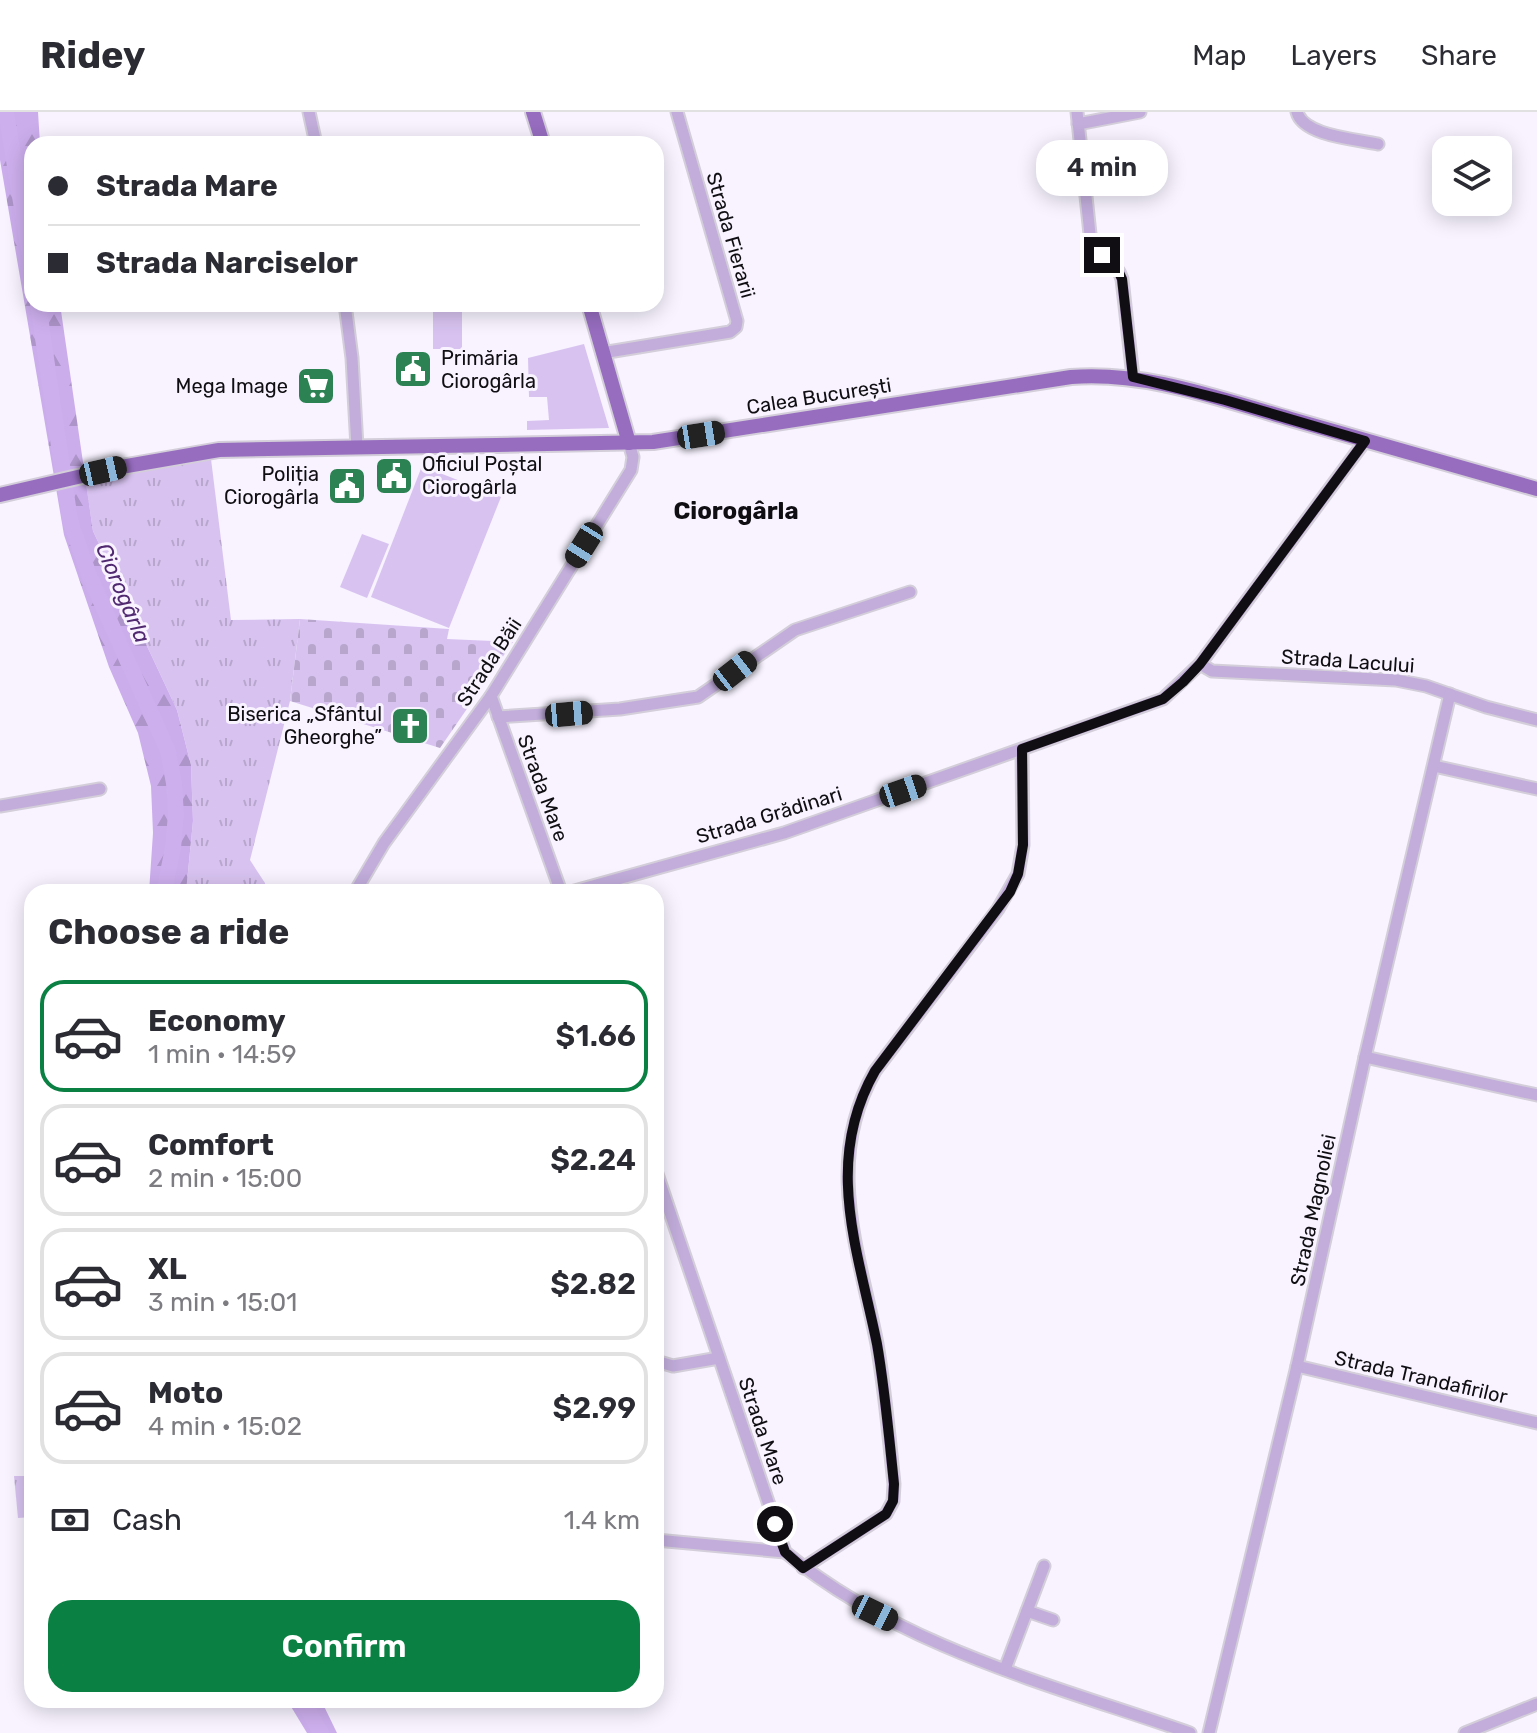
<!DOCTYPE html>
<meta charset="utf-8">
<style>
body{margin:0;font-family:Rubik,sans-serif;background:#f2f2f3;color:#2b2b33;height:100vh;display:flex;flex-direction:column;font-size:30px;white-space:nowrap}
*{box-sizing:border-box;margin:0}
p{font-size:26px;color:#7c7c81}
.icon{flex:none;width:44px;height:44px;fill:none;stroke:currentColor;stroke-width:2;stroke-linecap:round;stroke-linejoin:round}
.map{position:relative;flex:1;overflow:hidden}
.details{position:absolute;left:24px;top:772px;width:640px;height:824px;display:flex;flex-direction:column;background:#fff;border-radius:24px;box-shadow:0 4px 20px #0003}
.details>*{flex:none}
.top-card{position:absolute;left:24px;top:24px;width:640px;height:176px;border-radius:24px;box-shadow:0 4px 20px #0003;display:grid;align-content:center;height:176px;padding:0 24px;background:#fff}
.controls{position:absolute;left:1432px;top:24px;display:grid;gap:16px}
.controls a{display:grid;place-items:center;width:80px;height:80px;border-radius:16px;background:#fff;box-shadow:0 4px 20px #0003;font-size:40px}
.end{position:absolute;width:36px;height:36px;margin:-18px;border:10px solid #100e12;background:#fff;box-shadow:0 0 0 4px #fff}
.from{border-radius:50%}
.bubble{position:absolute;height:56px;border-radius:24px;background:#fff;box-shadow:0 4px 20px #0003;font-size:26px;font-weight:600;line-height:56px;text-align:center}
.car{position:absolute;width:24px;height:48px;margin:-24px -12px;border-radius:10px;box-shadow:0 0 6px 2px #0007;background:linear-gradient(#222 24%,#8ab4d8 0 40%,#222 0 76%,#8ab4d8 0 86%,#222 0)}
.top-card b{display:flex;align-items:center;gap:28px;height:76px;font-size:30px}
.top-card b+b{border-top:2px solid #e1e1e2}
.top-card i{width:20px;height:20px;background:#2b2b33}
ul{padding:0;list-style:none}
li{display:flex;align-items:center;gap:24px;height:112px;margin:0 16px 12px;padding:0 8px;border:4px solid #e1e1e2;border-radius:24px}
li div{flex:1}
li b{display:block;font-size:30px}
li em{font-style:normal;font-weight:600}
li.selected{border-color:#0b8043}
li>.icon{width:72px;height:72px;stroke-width:1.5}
h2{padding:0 24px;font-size:36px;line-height:96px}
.pay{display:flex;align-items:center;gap:20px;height:88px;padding:0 24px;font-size:30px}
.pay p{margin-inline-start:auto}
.button{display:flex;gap:16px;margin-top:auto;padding:16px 24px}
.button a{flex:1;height:92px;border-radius:24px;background:#0b8043;color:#fff;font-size:32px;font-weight:600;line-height:92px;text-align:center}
header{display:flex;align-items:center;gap:48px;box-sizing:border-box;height:112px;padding:0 40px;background:#fff;border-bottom:2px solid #e1e1e2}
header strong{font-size:38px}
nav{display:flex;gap:44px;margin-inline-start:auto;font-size:28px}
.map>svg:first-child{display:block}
.grass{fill:url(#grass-tufts)}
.forest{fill:url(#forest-firs)}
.cemetery{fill:url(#cemetery-stones)}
.park{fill:#d8c3f0}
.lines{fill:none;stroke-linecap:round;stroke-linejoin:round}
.river{stroke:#cdafed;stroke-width:16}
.minor-casing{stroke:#d3ced9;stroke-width:15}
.major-casing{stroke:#d3ced9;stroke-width:18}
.minor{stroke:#c2addb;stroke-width:11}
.major{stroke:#976dc0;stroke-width:14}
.route{stroke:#100e12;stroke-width:10}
.labels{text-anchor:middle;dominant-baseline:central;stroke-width:6;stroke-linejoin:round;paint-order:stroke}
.street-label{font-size:20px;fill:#100e12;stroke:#f8f3ff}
.poi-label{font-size:20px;fill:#100e12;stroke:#f8f3ff;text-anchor:end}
.water-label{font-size:22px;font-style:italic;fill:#502971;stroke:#f8f3ff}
.quarter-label{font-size:24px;font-weight:bold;fill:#100e12;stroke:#f8f3ff}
</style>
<header>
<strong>Ridey</strong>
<nav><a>Map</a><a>Layers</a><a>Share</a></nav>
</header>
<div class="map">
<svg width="1537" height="1621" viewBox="0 0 1537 1621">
<defs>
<pattern id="grass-tufts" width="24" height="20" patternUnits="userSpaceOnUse" patternTransform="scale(2)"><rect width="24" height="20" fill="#d8c3f0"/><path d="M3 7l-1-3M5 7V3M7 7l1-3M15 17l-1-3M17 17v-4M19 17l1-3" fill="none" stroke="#b8a6cd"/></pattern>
<pattern id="forest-firs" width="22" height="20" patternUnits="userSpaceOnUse" patternTransform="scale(2)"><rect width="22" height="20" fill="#cbadec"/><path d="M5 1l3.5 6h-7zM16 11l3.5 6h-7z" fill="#ad94c9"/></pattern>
<pattern id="cemetery-stones" width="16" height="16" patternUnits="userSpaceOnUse" patternTransform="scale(2)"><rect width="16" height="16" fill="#d8c3f0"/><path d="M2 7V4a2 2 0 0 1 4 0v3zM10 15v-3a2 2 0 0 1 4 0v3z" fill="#b8a6cd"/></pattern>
</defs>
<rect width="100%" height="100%" fill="#f8f3ff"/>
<g class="grass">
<polygon points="211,347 231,508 300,507 290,589 250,748 265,771 266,780 186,780 193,709 191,653 177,598 93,419 86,372 149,356"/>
<polygon points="14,1364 32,1364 32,1405 18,1406"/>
</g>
<g class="forest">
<polygon points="0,0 38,0 40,32 32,32 32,192 60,192 93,419 177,598 191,653 193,709 186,780 149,780 153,721 151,674 138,621 109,555 64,423 0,48"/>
<polygon points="287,1588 321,1588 337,1621 307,1621"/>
</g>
<polygon class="cemetery" points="300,507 449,517 447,527 513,530 440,636 290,589"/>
<g class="park">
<rect x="433" y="192" width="29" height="45"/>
<polygon points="584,232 609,316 527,318 527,309 549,308 547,285 529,285 528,246"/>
<polygon points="422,354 501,385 449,516 371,485"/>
<polygon points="362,422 389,432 367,486 340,475"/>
</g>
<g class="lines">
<g class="river">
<polyline points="6,0 32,156"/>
<polyline points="38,192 70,408 89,463 168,639 174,671 176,703 173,736 164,780"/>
<polyline points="302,1588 321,1621"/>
</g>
<defs>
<g id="minor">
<polyline points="309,0 316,32"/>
<path d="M1077 0 1090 122C1097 143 1116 147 1122 167L1133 265"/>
<path d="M1297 0C1303 24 1356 27 1378 32"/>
<polyline points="1078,12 1140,0"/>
<polyline points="345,192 352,246 357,335"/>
<polyline points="602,241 730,220 736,215 737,209 677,0"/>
<polyline points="1200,552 1212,559 1396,568 1426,574 1486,595 1537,608"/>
<polyline points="491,584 561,780"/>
<polyline points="498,605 620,597 698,585 795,518 910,480"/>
<polyline points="1434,654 1537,677"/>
<polyline points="0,694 100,677"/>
<polyline points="355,780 384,731 491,584 631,358 633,345 629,331"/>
<polyline points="571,780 784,721 1163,587 1200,552 1365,329"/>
<polyline points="1365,945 1537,983"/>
<path d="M656 1059 785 1440C900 1535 1052 1573 1190 1621"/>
<polyline points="656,1249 673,1254 719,1246"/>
<polyline points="1297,1254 1537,1311"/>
<polyline points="656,1428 785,1440"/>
<path d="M803 1456 886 1402 893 1389 894 1372C889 1325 885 1278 877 1232 859 1138 823 1050 875 959L998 797 1018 762 1023 733 1022 637"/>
<polyline points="1027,1499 1053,1508"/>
<polyline points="1005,1557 1044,1454"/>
<polyline points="1209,1621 1297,1254 1365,945 1450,582"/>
<polyline points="1465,1621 1537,1592"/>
</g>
<g id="major">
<polyline points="533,0 543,32"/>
<polyline points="589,192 629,331"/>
<path d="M0 383 121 355 219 338 653 330 1071 265C1146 259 1220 287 1291 307 1373 331 1455 354 1537 377"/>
</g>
</defs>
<use href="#minor" class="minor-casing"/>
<use href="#major" class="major-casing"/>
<use href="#minor" class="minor"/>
<use href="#major" class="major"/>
</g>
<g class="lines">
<path class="route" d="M775 1412 785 1440 803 1456 886 1402 893 1389 894 1372C889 1325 885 1278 877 1232 858 1138 823 1050 875 959L1010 780 1018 762 1023 733 1022 637 1163 587 1183 570 1200 552 1365 329 1225 288 1133 265 1122 167 1116 154 1102 143"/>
</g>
<defs>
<symbol id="civic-square" viewBox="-11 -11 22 22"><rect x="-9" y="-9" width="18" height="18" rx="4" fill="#2d8254" stroke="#f8f3ff"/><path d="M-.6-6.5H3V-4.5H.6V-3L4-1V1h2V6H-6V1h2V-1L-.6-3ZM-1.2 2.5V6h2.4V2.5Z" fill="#fff"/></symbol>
<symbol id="supermarket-square" viewBox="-11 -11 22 22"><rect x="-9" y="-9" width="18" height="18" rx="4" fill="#2d8254" stroke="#f8f3ff"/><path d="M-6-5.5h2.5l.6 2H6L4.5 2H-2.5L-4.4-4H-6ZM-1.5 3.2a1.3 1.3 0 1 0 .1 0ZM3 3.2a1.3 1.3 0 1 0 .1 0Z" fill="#fff"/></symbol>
<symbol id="church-square" viewBox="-11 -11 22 22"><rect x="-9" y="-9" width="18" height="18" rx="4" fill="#2d8254" stroke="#f8f3ff"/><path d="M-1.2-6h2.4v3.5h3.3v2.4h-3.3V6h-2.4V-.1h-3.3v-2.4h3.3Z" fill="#fff"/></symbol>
</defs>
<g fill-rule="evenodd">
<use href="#civic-square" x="391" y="235" width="44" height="44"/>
<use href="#supermarket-square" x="294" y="252" width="44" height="44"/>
<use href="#civic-square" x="372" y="342" width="44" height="44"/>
<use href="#civic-square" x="325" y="352" width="44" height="44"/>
<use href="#church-square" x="388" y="592" width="44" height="44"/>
</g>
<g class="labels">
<g class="street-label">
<text transform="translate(731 123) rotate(74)">Strada Fierarii</text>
<text transform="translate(819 284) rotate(-9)">Calea București</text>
<text transform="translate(1348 549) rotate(4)">Strada Lacului</text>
<text transform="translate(489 550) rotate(-57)">Strada Băii</text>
<text transform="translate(543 676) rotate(70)">Strada Mare</text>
<text transform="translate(769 703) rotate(-17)">Strada Grădinari</text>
<text transform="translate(1313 1098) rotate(-78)">Strada Magnoliei</text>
<text transform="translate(1421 1265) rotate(13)">Strada Trandafirilor</text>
<text transform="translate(763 1319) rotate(71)">Strada Mare</text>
</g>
<g class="poi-label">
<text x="441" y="246" text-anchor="start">Primăria<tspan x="441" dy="23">Ciorogârla</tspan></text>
<text x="288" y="274">Mega Image</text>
<text x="422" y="352" text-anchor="start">Oficiul Poștal<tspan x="422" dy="23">Ciorogârla</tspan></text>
<text x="319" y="362">Poliția<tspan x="319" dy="23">Ciorogârla</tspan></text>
<text x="382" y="602">Biserica „Sfântul<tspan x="382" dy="23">Gheorghe”</tspan></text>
</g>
<g class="water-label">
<text transform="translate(123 481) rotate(67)">Ciorogârla</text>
</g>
<g class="quarter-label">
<text x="736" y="399">Ciorogârla</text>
</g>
</g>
</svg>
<div class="controls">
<a><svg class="icon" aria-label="layers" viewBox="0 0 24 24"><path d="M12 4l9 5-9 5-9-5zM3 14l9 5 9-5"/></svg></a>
</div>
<i class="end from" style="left:775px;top:1412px"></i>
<i class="end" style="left:1102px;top:143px"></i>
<div class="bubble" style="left:1036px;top:28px;width:132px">4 min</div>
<i class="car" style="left:701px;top:323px;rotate:81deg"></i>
<i class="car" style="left:103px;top:359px;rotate:77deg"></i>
<i class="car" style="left:584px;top:433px;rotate:212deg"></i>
<i class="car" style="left:735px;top:559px;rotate:52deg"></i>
<i class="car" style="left:569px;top:602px;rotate:85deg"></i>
<i class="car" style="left:903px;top:679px;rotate:71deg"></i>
<i class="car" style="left:875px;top:1501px;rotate:116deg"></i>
<div class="top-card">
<b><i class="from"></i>Strada Mare</b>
<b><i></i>Strada Narciselor</b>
</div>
<section class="details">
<h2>Choose a ride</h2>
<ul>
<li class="selected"><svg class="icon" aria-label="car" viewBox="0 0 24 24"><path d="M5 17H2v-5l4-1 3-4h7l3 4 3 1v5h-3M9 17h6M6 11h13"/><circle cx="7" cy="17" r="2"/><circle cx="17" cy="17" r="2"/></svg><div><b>Economy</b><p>1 min · 14:59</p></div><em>$1.66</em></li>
<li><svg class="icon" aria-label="car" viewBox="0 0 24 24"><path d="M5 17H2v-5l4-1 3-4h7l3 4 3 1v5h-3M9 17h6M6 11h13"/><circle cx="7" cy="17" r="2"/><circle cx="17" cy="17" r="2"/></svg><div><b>Comfort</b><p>2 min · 15:00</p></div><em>$2.24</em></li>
<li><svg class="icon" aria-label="car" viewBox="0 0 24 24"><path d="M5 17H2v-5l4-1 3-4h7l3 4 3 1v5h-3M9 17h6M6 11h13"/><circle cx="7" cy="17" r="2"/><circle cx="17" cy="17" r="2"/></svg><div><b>XL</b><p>3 min · 15:01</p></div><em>$2.82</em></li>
<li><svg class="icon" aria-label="car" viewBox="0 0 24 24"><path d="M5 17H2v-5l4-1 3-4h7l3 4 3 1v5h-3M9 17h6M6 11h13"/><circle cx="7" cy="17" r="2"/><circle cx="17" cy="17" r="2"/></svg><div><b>Moto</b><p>4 min · 15:02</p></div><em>$2.99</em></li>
</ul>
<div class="pay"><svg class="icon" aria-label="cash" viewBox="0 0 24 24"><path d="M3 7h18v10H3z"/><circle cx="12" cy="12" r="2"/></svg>Cash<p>1.4 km</p></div>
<div class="button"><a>Confirm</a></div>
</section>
</div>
